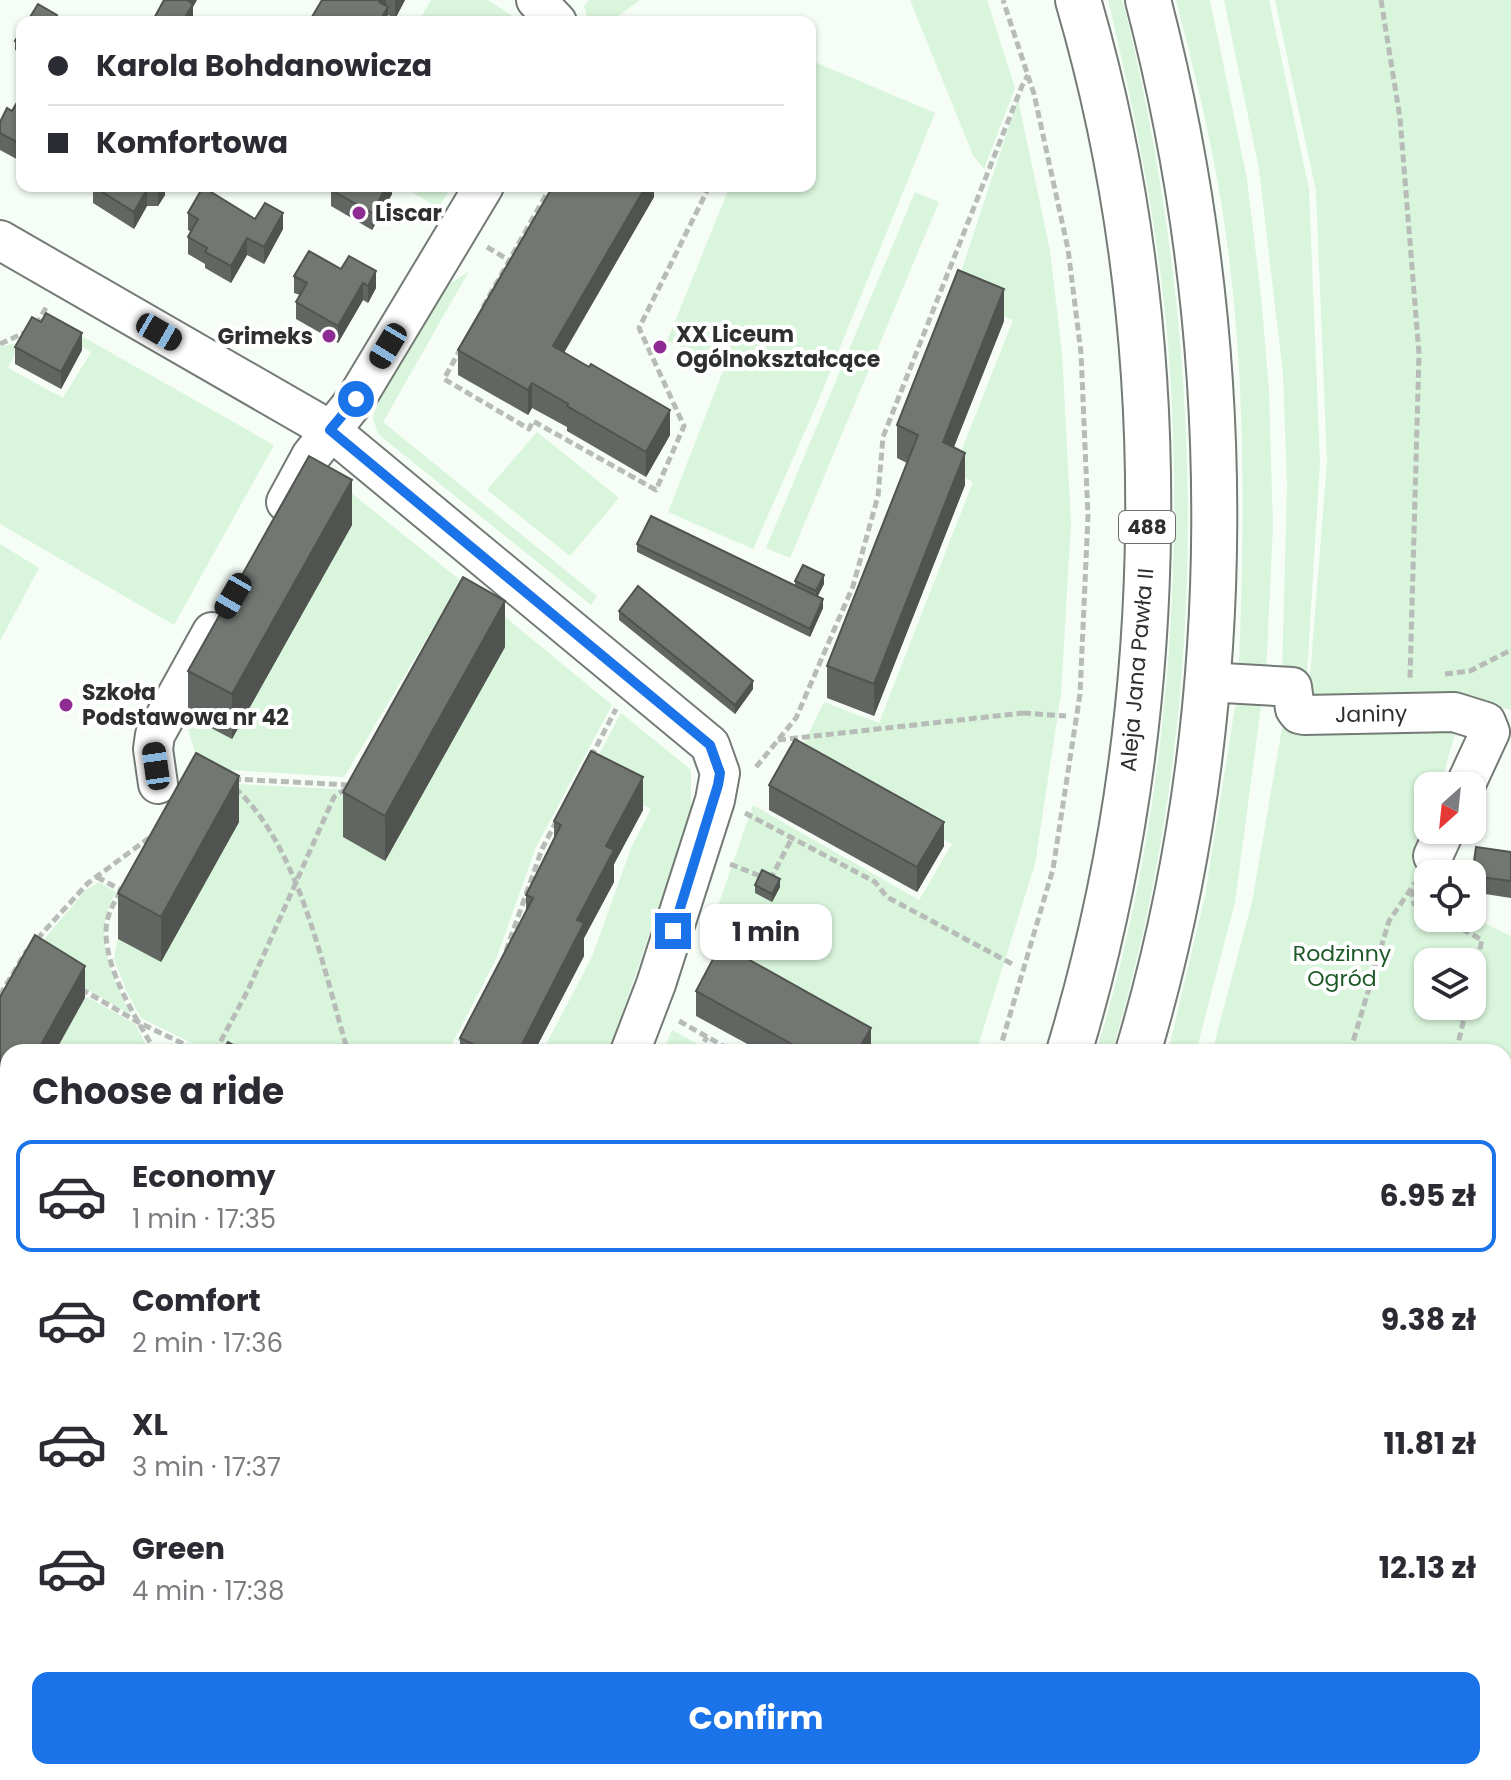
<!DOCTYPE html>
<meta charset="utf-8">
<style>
body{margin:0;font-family:Poppins,sans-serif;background:#f7f7f7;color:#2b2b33;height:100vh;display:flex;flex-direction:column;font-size:30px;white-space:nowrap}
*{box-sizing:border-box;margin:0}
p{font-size:26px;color:#7c7c81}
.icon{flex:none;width:44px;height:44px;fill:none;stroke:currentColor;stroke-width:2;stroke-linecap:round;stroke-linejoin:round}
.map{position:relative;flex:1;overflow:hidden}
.drawer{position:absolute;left:0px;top:1044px;width:1512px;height:736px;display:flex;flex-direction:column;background:#fff;border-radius:24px 24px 0 0;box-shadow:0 2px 6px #0004}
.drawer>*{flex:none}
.banner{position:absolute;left:16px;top:16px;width:800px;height:176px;border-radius:16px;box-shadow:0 2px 6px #0004;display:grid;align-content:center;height:176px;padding:0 32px;background:#fff}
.needle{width:52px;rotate:207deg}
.tools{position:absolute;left:1414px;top:772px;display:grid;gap:16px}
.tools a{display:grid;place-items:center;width:72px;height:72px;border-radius:16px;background:#fff;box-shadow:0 2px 6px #0004;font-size:40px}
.end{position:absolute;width:36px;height:36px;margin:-18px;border:10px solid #1a73e8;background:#fff;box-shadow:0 0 0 4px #fff}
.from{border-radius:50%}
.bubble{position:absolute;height:56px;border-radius:16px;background:#fff;box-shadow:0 2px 6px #0004;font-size:26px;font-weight:700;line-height:56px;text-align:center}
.car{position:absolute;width:24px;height:48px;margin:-24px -12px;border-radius:10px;box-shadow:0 0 6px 2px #0007;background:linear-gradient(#222 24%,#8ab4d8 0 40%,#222 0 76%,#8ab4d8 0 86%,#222 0)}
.banner b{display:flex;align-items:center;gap:28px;height:76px;font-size:30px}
.banner b+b{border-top:2px solid #e1e1e2}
.banner i{width:20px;height:20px;background:#2b2b33}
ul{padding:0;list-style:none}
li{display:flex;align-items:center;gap:24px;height:112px;margin:0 16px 12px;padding:0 16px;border:4px solid transparent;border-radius:16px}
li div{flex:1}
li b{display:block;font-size:30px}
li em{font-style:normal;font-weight:700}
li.on{border-color:#1a73e8}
li>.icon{width:72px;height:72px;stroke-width:1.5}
h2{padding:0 32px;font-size:36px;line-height:96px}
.primary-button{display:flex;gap:16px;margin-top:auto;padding:16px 32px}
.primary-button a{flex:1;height:92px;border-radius:16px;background:#1a73e8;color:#fff;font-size:32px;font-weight:700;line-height:92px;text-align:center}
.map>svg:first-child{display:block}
.green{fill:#d9f5db;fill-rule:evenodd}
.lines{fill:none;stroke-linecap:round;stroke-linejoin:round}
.minor-casing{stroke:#747a75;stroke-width:42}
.major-casing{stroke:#747a75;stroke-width:48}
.path{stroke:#b7bcb8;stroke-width:5;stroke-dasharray:8 4;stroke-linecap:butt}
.minor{stroke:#fff;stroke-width:38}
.major{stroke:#fff;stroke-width:44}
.rail-casing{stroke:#666a67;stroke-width:9}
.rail{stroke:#fff;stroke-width:6;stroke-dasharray:18;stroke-linecap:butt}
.wall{fill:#626662}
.shaded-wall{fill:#505350}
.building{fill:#727772;stroke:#505350;stroke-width:2}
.route{stroke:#1a73e8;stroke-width:10}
.poi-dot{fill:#8f2c93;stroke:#fff;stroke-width:3}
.labels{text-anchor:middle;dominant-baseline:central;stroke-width:8;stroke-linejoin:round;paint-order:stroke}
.shield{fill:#fff;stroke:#6d6e6d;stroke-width:2}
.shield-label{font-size:20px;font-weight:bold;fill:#2e302e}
.poi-label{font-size:22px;font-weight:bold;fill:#2e302e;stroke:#fff;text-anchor:start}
.street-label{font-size:22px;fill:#2e302e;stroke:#fff}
.park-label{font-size:22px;fill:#1e5a28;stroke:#fff}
</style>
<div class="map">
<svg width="1511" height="1780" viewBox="0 0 1511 1780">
<rect width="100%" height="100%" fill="#f6fdf7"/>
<g class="green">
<polygon points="431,0 488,0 522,22 418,22"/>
<polygon points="589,0 640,0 610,22 589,22 584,6"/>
<polygon points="910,0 987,0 1015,88 984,169 973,155"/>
<path d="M1108 0H1122L1127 18C1209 361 1212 713 1112 1052H1096C1159 850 1182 617 1172 406 1166 268 1140 133 1108 0Z"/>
<path d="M1176 0H1210L1247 179 1261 296 1269 391 1273 527 1266 673 1245 671 1239 663C1245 512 1246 358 1222 208 1211 138 1194 69 1176 0Z"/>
<polygon points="1224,0 1269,0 1309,189 1320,462 1307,674 1282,674 1287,486 1283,374 1259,169"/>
<polygon points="1275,0 1511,0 1511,710 1446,694 1313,700 1309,689 1327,462 1316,191"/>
<polygon points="810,60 935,113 817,404 753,549 668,512 725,366 667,341 730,186 810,186"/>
<polygon points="1018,99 1050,251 1062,353 1071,523 1061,694 1035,864 976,1052 881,1052 702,952 753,805 919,900 952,844 798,755 824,702 879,723 973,482 953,472 1013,320 953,296"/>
<polygon points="403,186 452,186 438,208"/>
<polygon points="915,192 939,202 790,558 766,548"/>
<polygon points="469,271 383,422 597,596 591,605 378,434 373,418 374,410 444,288"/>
<polygon points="55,321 274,445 174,625 0,524 0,347 16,343 18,347 8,368 63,398 91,352 50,329"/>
<polygon points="537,432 619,498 570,556 487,490"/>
<polygon points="331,477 461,581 344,777 200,768 186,723 188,716"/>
<polygon points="0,544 39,568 0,641"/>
<polygon points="469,587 612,705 536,847 496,959 448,1052 210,1052 141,1018 127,992 114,959 118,939 195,782 338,789 363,802 343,837 385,861"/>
<polygon points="1262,699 1235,902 1197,1048 1195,1052 1168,1052 1205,896 1235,707 1244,700"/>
<polygon points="621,713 691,770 691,812 609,1052 542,1052 592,957 631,848 651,809 587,777"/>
<path d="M1282 728 1456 731 1440 786H1428V830L1456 866 1453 874H1428V918L1472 917 1511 936V1336L1504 1379V1052H1212L1252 902ZM1428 962H1472V1006H1428Z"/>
<path d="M99 882 116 892C91 935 111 974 131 1015L30 956 85 891Z"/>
<polygon points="85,998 89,998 135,1024 150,1052 55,1052"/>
<polygon points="672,1030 713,1052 663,1052"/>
<polygon points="8,1135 8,1314 0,1329 0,1149"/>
<polygon points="0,1525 8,1529 8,1772 75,1772 89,1780 0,1780"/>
<polygon points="467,1772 606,1772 619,1774 616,1780 465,1780"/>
<polygon points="885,1772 1429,1772 1427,1780 880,1780"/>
</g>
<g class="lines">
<defs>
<g id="minor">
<polyline points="536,0 557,22"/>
<polyline points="0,240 330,430 710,745 720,773 715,800 656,984 630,1052"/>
<polyline points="286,502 311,456 356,399 484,186"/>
<polyline points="1206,682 1292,687 1295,709 1299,714 1304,715 1454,712 1486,722 1490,732 1465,786"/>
<polyline points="158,784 153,749 155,735 212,632"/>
<polyline points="1433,856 1445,830"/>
<polyline points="0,1484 8,1489"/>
<polyline points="335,1780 339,1772"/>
</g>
<g id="major">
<path d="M1069 1052C1170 718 1176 335 1078 0"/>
<path d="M1138 1052C1239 712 1237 342 1148 0"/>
<polyline points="716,1780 720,1772"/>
<polyline points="792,1780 796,1772"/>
</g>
</defs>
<use href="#minor" class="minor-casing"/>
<use href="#major" class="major-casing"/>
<g class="path">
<polyline points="1381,0 1400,118 1419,354 1410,678"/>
<polyline points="487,247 510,261"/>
<polyline points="483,307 551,186"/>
<polyline points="36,325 47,306"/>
<polyline points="0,344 28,331"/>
<polyline points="461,348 444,379 529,429 533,421 656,490 684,426 639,328 707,191 700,186"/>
<polyline points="1445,674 1470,671 1511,650"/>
<polyline points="1023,713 1066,716"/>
<polyline points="778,740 1023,713"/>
<polyline points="591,757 616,709"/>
<polyline points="756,767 796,718 853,586 878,496 883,437 1022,86 1028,75"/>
<polyline points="233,779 350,785"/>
<path d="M235 788C300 847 323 969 348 1052"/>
<polyline points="745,813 875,882 887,897 1014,965"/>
<polyline points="730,864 765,878"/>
<polyline points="97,877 121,890"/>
<polyline points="770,880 792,838"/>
<polyline points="1411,889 1414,904 1428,911"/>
<path d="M121 891C113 904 106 916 106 932 106 971 136 1019 156 1052"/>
<polyline points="1441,918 1482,940 1472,983"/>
<polyline points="37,939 88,883 157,832"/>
<polyline points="506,951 542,849 556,822"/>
<polyline points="81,989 138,1022 200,1052"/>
<polyline points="0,995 27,950"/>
<polyline points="679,1021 734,1052"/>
<polyline points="215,1052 248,990 334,797 348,787"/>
<polyline points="455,1052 462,1038"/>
<polyline points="698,1052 707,1037"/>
<polyline points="999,1052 1053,869 1080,694 1088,516 1081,353 1068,249 1034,94 1003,0"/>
<polyline points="1350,1052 1389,921 1415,883"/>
<polyline points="1456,1052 1467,1006"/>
<polyline points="0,1440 8,1426"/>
<polyline points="0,1696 8,1691"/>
<polyline points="0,1709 8,1701"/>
<polyline points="196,1772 210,1780"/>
<polyline points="374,1772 391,1780"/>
<polyline points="635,1780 640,1772"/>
<polyline points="1089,1780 1094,1772"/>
<polyline points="1152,1780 1154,1772"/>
<polyline points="1322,1780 1324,1772"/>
</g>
<use href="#minor" class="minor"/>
<use href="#major" class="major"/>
<defs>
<g id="rail">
<polyline points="1504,1756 1511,1716"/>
<polyline points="1500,1780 1501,1772"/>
</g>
</defs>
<use href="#rail" class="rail-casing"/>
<use href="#rail" class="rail"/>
</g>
<g class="wall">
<polygon points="322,0 405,0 395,19 388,15 388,22"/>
<polygon points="22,30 22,54 15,50 15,41"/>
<polygon points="22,94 22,162 0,150 0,122 12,111"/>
<polygon points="93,186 165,186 165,195 158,206 147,206 134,229 93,203"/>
<polygon points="392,186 392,194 372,230 331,206 331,190"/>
<polygon points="654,186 654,197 564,353 670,435 646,477 567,431 567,427 532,408 528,415 458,375 458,350"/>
<polygon points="188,213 255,219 283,229 264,264 247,255 231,283 205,268 205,264 188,254 188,237 191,232 188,230"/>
<polygon points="309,251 376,288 368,303 363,300 338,343 296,319 296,302 300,295 294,293 294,276"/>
<polygon points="1004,321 954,447 965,485 874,716 827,698 827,666 907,463 897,458 897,425"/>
<polygon points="15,347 82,350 61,389 15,364"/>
<polygon points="352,525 232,739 188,716 188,671"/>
<polygon points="637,544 795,586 795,581 824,584 817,596 823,608 810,637 637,552"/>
<polygon points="619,611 753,689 735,714 619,620"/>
<polygon points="505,647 385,861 343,837 343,792"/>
<polygon points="769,785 944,846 917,892 769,810"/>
<polygon points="643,810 614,864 614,882 584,938 584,956 534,1052 460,1052 460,1038 526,912 526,895 554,838 554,821"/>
<polygon points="239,822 161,962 118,939 118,893"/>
<polygon points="1511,852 1511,898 1472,892 1472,874"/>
<polygon points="755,885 780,887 772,902 755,893"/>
<polygon points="696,991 871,1052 762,1052 696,1016"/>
<polygon points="214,1772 267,1772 263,1780 228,1780"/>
</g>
<g class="shaded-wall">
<polygon points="187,0 197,0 193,7 193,20 192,22 182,22"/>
<polygon points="380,0 386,0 386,10 388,7 388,22 379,22"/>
<polygon points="395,0 405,0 395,19"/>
<polygon points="160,186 165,186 165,195 158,206 158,189"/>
<polygon points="387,186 392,186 392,194 372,230 372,213"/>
<polygon points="646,186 654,186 654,197 553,371 553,346"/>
<polygon points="147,189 147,206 134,229 134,212"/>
<polygon points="283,213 283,229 264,264 264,247"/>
<polygon points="247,238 247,255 231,283 231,266"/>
<polygon points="376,271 376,288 368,303 368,286"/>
<polygon points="363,283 363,300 338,343 338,326"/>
<polygon points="1004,289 1004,321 943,474 943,442"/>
<polygon points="82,333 82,350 61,389 61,372"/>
<polygon points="532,383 532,408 528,415 528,390"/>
<polygon points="670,410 670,435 646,477 646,452"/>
<polygon points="965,453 965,485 874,716 874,684"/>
<polygon points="352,480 352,525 232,739 232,694"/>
<polygon points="824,575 824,584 816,600 816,591"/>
<polygon points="823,599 823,608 810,637 810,629"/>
<polygon points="505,601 505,647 385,861 385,816"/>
<polygon points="753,681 753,689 735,714 735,705"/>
<polygon points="239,776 239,822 161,962 161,917"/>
<polygon points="643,777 643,810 614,864 614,882 584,938 584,956 534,1052 518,1052 606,846"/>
<polygon points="944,822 944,846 917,892 917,867"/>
<polygon points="780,879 780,887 772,902 772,894"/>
<polygon points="85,966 85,998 55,1052 37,1052"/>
<polygon points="871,1028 871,1052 857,1052"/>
<polygon points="8,1103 8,1135 0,1149 0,1117"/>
<polygon points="254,1772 267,1772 263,1780 254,1780"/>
</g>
<g class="building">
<polygon points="164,0 187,0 193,4 182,22 152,22"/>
<polygon points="322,0 380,0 379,2 388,7 379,22 309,22"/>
<polygon points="38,4 57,15 53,22 27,22"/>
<polygon points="22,30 22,45 15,41"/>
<polygon points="22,94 22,145 0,133 0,122 7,108 12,111"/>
<polygon points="93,186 160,186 158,189 147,189 134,212"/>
<polygon points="334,186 387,186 372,213 331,190"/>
<polygon points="553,186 646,186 553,346 589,367 591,364 670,410 646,452 567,406 568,404 532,383 528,390 458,350"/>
<polygon points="203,187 255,219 265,203 283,213 264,247 247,238 231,266 205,252 207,248 188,237 198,219 188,213"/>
<polygon points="309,251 341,269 349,256 376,271 368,286 363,283 338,326 296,302 307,283 294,276"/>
<polygon points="958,270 1004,289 943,442 965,453 874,684 827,666 918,435 897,425"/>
<polygon points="46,313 82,333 61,372 15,347 32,317 41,322"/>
<polygon points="309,456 352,480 232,694 188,671"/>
<polygon points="651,516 823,599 810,629 637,544"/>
<polygon points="803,565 824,575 816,591 795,581"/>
<polygon points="463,577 505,601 385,816 343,792"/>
<polygon points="638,586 753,681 735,705 619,611"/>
<polygon points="795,739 944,822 917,867 769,785"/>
<polygon points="591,751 643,777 606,846 614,850 577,920 584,923 518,1052 489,1052 460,1038 533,898 526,895 561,825 554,821"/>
<polygon points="196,753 239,776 161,917 118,893"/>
<polygon points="1476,847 1511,852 1511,881 1472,876"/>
<polygon points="762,870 780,879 772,894 755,885"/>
<polygon points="35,935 85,966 37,1052 8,1052 8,1103 0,1117 0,997"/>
<polygon points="721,944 871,1028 857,1052 806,1052 696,991"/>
<polygon points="228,1042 246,1052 222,1052"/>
</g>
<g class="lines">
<polyline class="route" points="356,399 330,430 710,745 720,773 718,785 673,931"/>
</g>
<g class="poi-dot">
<circle cx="359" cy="213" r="8"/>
<circle cx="329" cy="336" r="8"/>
<circle cx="660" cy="347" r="8"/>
<circle cx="66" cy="705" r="8"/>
</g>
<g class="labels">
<rect class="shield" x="1119" y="511" width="56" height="32" rx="6"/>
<g class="shield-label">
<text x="1147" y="527">488</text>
</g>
<g class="poi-label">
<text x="375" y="213">Liscar</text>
<text x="676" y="334">XX Liceum<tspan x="676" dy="25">Ogólnokształcące</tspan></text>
<text x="313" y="336" text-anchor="end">Grimeks</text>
<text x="82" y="692">Szkoła<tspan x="82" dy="25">Podstawowa nr 42</tspan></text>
</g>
<g class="street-label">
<text transform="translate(1137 670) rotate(-85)">Aleja Jana Pawła II</text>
<text transform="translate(1371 714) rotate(-1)">Janiny</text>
</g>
<g class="park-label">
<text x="1342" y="953">Rodzinny<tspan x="1342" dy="25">Ogród</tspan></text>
</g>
</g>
</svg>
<div class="tools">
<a><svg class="needle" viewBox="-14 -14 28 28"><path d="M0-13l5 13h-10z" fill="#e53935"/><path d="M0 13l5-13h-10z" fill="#7c7c81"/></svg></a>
<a><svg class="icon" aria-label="locate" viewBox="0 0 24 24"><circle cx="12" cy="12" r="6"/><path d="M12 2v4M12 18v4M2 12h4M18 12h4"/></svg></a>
<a><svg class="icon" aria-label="layers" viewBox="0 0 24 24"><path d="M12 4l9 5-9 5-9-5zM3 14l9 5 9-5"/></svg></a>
</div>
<i class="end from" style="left:356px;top:399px"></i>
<i class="end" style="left:673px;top:931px"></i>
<div class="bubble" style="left:700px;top:904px;width:132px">1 min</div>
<i class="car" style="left:159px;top:332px;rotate:120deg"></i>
<i class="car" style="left:388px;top:346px;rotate:211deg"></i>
<i class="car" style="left:233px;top:596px;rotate:210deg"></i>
<i class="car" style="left:156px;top:766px;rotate:352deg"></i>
<div class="banner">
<b><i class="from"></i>Karola Bohdanowicza</b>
<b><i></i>Komfortowa</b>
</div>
<section class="drawer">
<h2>Choose a ride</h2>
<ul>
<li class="on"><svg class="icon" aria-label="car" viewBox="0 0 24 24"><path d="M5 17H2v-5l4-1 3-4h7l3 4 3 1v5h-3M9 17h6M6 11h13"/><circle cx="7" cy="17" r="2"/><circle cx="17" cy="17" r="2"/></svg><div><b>Economy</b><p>1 min · 17:35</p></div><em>6.95 zł</em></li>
<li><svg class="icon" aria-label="car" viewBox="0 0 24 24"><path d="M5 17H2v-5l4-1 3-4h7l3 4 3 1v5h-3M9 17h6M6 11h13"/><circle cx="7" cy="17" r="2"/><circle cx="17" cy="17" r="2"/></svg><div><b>Comfort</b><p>2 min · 17:36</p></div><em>9.38 zł</em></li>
<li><svg class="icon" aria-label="car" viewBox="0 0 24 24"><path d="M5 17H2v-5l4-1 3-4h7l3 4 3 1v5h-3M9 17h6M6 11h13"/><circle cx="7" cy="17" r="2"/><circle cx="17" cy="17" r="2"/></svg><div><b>XL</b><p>3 min · 17:37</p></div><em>11.81 zł</em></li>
<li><svg class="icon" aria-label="car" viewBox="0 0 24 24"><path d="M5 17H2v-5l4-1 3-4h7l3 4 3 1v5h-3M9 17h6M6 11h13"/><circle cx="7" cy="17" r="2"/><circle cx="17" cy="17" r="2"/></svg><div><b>Green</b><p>4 min · 17:38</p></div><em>12.13 zł</em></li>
</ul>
<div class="primary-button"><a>Confirm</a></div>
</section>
</div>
